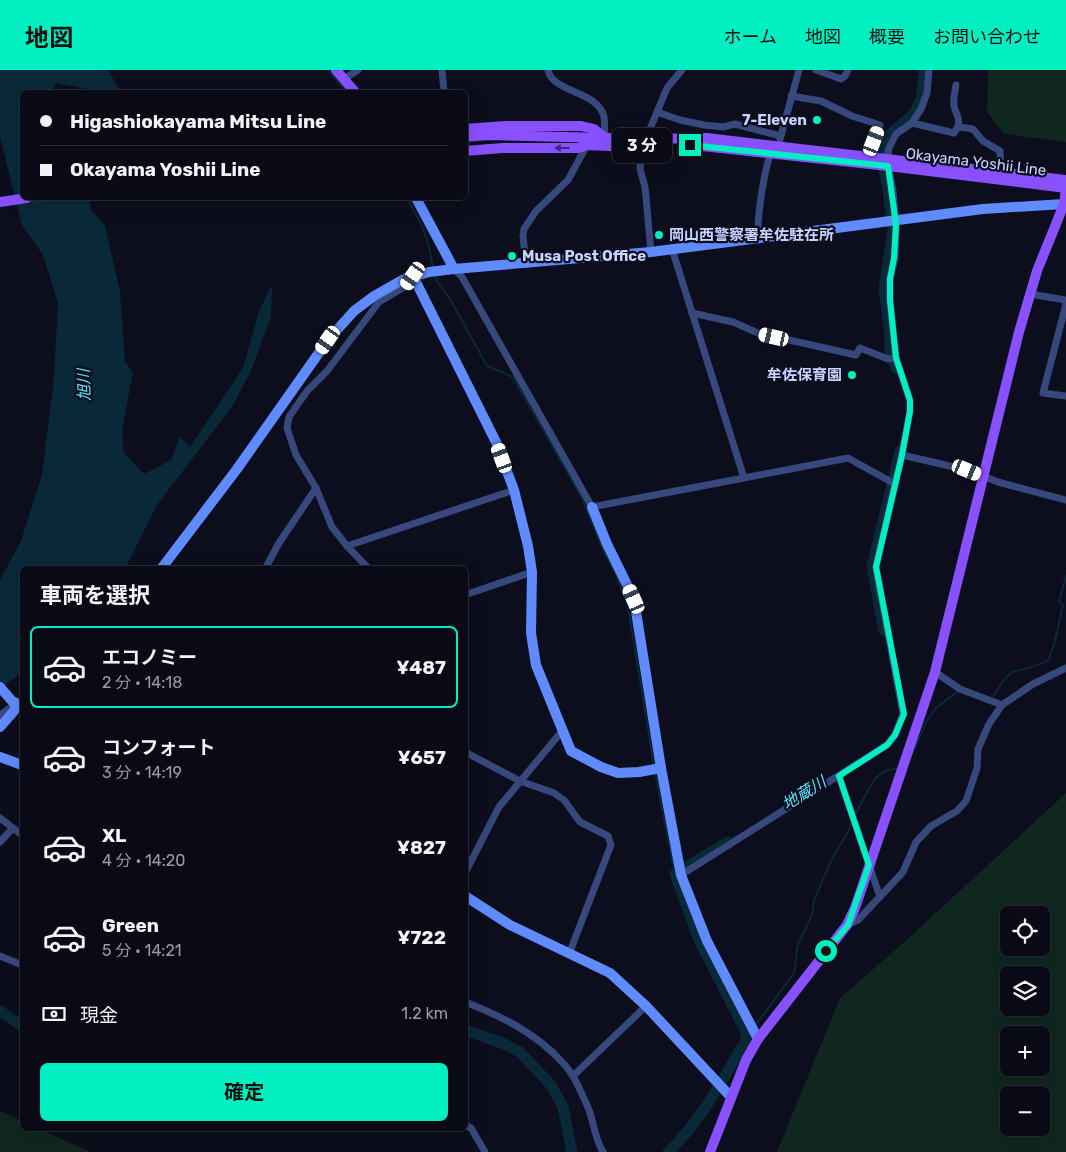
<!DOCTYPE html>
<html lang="ja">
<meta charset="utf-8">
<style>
body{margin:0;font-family:Rubik,"Noto Sans JP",sans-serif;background:#171823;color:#f1f3f6;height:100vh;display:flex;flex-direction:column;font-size:19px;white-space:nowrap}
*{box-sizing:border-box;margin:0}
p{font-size:16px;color:#999aa1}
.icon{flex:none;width:28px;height:28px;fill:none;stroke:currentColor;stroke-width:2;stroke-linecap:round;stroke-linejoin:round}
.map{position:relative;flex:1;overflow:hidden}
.drawer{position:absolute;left:20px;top:496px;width:448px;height:565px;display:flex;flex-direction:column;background:#090a16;border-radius:8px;box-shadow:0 5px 20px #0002,0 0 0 1px #292b35}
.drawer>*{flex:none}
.banner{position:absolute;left:20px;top:20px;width:448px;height:110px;border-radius:8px;box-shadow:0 5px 20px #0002,0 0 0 1px #292b35;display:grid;align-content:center;height:110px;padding:0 20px;background:#090a16}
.tools{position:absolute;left:1000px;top:836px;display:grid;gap:10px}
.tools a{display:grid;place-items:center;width:50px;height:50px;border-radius:8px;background:#090a16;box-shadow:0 5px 20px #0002,0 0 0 1px #292b35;font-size:25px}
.end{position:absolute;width:22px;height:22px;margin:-11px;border:6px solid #02f0c1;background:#111;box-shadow:0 0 0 2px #111}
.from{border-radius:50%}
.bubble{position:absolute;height:35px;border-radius:8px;background:#090a16;box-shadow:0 5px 20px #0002,0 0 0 1px #292b35;font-size:16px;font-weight:700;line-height:35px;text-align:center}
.car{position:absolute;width:15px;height:30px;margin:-15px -8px;border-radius:6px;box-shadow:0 0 4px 1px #0007;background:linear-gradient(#fff 24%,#345 0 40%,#fff 0 76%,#345 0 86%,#fff 0)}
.banner b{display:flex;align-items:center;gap:18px;height:48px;font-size:19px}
.banner b+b{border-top:1px solid #292b35}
.banner i{width:12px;height:12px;background:#f1f3f6}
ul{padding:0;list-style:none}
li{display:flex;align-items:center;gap:15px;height:82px;margin:0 10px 8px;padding:0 10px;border:2px solid transparent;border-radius:8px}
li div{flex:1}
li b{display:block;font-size:19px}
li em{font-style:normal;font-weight:700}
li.on{border-color:#02f0c1}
li>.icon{width:45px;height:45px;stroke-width:1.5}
h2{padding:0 20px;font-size:22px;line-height:60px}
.pay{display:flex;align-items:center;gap:12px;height:55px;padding:0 20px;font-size:19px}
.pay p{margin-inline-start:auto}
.button{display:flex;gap:10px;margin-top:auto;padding:10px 20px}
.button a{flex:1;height:58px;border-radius:8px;background:#02f0c1;color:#111;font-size:20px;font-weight:700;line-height:58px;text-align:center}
header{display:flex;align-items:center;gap:30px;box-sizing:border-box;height:70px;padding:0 25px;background:#02f0c1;color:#111}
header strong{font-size:24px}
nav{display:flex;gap:28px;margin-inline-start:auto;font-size:18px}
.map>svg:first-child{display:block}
.green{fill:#0f271f;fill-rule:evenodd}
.water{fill:#092939}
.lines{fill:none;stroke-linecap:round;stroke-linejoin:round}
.stream{stroke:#092939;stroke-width:2}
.river{stroke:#092939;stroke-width:11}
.street{stroke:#37497c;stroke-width:7}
.secondary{stroke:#608bfe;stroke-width:10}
.primary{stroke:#8850fe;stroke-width:10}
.oneway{fill:#3e2877}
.route{stroke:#02f0c1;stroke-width:6}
.poi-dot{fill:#02f0c1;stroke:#0c0e1d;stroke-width:2}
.labels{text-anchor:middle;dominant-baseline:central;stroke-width:4.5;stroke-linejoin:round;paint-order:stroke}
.poi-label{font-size:15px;font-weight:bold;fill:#c8d2ff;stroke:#0c0e1d;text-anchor:end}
.street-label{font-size:15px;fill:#c8d2ff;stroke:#0c0e1d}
.water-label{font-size:16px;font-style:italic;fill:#57e3fe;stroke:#0c0e1d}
</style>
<header>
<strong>地図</strong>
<nav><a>ホーム</a><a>地図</a><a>概要</a><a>お問い合わせ</a></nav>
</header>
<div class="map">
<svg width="1066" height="1082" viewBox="0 0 1066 1082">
<rect width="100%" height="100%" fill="#0c0e1d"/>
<g class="green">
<polygon points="988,0 1066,0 1066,72 1004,64 987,42"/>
<path d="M1066 723V1082H777L840 928 901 875ZM1009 845H1041V878H1009ZM1009 905H1041V938H1009ZM1009 965H1041V998H1009ZM1009 1025H1041V1058H1009Z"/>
<polygon points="0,1041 22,1051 22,1059 39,1059 91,1082 0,1082"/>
</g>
<polygon class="water" points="0,0 108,0 121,22 103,22 56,13 51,22 22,22 22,128 89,128 91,140 105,156 120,222 125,292 133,302 122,361 124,383 144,404 171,390 180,367 190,377 243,298 259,241 272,215 271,247 250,303 233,335 157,435 125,499 22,499 22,602 0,619 0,510 21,471 42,405 54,308 58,233 43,185 22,155 0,67"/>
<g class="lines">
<g class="stream">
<polyline points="328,0 347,22"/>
<polyline points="407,128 421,154 429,176 433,197"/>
<polyline points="435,204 438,213 449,227 487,296 509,305 514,309 581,426 604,482 615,502 628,537 654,696"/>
<polyline points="992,628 1003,611 1012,602 1028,598 1048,591 1054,575 1063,535 1059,532 1066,506"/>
<polyline points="915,678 927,650 936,638 958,621"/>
<polyline points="655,703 675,804"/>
<path d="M855 745C866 728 872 698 897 699"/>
<polyline points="755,956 794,903 798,874 812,845 814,830 833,787 848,762 851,752"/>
</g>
<g class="river">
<polyline points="883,82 888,66 915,43 922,25 924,0"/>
<polyline points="884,101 888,118 893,160 884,219 890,263 890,280 896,298"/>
<polyline points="884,561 872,497 900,381"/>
<polyline points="0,941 22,956"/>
<polyline points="465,960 502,973 520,982 551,1015 563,1037 572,1082"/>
<path d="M668 1082C701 1052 722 1010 745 972L747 964 699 870 675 804 728 772"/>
</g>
<g class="street">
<polyline points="442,0 444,22"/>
<path d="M548 0C552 23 598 20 604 47 605 53 604 61 605 68"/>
<polyline points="816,0 841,9 845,6 848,0"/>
<polyline points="344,9 358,0"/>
<polyline points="791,26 821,31 852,46 880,55 869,87"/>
<polyline points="657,42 680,50 704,55 723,57 735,54 781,66"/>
<path d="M912 53 954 63C963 50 957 48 954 36 953 29 955 21 956 15"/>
<polyline points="958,57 973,59 983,71 1000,81 1001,102"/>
<polyline points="780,69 799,0"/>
<path d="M758 168C757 147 764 99 772 80"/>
<polyline points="672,179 744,408"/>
<polyline points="651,182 645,117 640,99 643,69 650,59 667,18 682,0"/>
<polyline points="526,194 523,166 524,159 536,141 568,110 587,75"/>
<polyline points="454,199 462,207 592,437 848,388 895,414"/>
<polyline points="1030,224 1066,230"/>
<polyline points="1066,234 1043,323 1066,326"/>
<polyline points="692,243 733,252 758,263 856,285 860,278 888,289 896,288"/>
<polyline points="902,385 967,400 998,412 1066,430"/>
<polyline points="347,476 514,420"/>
<polyline points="265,499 279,473 316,418"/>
<polyline points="369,499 347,476 332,457 316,418 296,385 287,358 289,347 307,321 327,301 379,232 406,216 413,207"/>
<polyline points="465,525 532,502"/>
<polyline points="935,602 960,619 1002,635"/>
<polyline points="0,645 16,634"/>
<polyline points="465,682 520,711 554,723 564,730 580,752 608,766 611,775 569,884"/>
<polyline points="839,706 880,827"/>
<polyline points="0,748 22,765"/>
<polyline points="0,772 13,758"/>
<polyline points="465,803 499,737 562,661"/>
<polyline points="681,805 887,675 895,665 903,644 876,497 902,385 910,341 910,331 896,288 890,230 890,209 895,188 896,155 893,121 887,89 889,78 896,64 912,53 921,39 927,23 929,0"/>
<polyline points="847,855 858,850 903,802 916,772 931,756 957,741 966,731 977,698 978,679 989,654 1002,635 1033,614 1066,598"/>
<polyline points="0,886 22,895"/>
<path d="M465 932C501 946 536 963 562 992 574 1004 580 1020 587 1035 594 1050 594 1068 603 1082"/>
<polyline points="573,1006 646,936"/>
<polyline points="465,1055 471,1058 485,1082"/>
</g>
<g class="secondary">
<polyline points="416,128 454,199"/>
<polyline points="413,206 496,372 514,420 528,476 532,502 531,563 536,595 571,681 601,697 618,703 639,702 661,698"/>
<polyline points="592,437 607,474 634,529 661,698 681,805 707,871 758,969"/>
<polyline points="161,499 237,399 328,270 354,241 374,226 402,210 429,202 454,199 651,182 983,139 1064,134"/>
<polyline points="0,617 12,631 20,635 22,634"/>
<polyline points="0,657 14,641 16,634"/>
<polyline points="0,687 22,695"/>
<polyline points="465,826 510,855 610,903 646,936 731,1027"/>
</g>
<g class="primary">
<polyline points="336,0 355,22"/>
<polyline points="465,59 506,56 581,56 594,59 605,68"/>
<polyline points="465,67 488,65 643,69 707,68 1066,110"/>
<polyline points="684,74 888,96 1066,118"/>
<polyline points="465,81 503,78 578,78 587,75 633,77 643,69"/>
<polyline points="0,132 27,128"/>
<polyline points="710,1082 746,990 758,969 847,855 855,838 935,602 1019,262 1037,201 1064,134 1066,118"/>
</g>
</g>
<defs><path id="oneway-solid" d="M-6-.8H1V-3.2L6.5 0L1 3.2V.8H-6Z" transform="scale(1.25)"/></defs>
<use class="oneway" href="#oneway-solid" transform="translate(562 78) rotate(180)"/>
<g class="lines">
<polyline class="route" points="690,75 888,96 896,155 894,188 890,209 890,230 896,288 910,330 910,341 902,385 876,497 904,644 895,665 887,675 839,706 869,795 848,855 826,881"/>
</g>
<g class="poi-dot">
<circle cx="817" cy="50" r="5"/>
<circle cx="659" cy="165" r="5"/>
<circle cx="512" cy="186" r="5"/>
<circle cx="852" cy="305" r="5"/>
</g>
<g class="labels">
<g class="poi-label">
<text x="807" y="50">7-Eleven</text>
<text x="669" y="165" text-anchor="start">岡山西警察署牟佐駐在所</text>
<text x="522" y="186" text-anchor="start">Musa Post Office</text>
<text x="842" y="305">牟佐保育園</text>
</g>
<g class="street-label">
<text transform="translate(976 92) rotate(7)">Okayama Yoshii Line</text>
</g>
<g class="water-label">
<text transform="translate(84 315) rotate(-92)">旭川</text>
<text transform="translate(804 723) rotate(-32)">地蔵川</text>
</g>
</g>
</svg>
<div class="tools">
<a><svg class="icon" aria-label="locate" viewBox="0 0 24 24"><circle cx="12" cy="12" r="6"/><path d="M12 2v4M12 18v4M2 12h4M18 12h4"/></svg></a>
<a><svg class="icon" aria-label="layers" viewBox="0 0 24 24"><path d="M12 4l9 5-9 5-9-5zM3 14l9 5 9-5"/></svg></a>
<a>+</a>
<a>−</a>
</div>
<i class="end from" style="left:826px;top:881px"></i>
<i class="end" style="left:690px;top:75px"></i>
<div class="bubble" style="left:612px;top:58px;width:60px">3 分</div>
<i class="car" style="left:874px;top:71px;rotate:21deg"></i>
<i class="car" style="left:413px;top:206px;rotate:215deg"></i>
<i class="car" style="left:774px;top:267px;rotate:283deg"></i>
<i class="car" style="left:328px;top:270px;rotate:215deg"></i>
<i class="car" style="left:502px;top:388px;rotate:340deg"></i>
<i class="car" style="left:967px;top:400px;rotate:112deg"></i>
<i class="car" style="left:634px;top:529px;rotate:336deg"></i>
<div class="banner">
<b><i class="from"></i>Higashiokayama Mitsu Line</b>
<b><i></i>Okayama Yoshii Line</b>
</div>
<section class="drawer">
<h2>車両を選択</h2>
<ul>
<li class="on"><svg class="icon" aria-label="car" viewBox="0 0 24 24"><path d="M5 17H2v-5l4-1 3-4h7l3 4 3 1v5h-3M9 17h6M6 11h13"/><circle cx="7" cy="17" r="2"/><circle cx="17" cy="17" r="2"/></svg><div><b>エコノミー</b><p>2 分 · 14:18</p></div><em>¥487</em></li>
<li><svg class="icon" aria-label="car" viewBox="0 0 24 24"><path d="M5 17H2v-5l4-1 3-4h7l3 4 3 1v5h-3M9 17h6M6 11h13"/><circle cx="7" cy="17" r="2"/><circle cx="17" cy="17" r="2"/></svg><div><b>コンフォート</b><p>3 分 · 14:19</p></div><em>¥657</em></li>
<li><svg class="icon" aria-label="car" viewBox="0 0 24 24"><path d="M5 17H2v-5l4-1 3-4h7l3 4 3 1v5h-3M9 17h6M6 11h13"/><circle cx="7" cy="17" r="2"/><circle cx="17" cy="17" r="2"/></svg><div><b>XL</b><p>4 分 · 14:20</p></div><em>¥827</em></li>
<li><svg class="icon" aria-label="car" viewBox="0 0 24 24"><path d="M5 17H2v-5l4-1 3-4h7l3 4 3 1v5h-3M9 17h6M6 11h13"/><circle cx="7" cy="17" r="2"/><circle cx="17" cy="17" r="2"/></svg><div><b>Green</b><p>5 分 · 14:21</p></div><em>¥722</em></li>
</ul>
<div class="pay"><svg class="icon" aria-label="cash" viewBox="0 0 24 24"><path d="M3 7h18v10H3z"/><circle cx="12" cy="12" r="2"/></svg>現金<p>1.2 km</p></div>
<div class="button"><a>確定</a></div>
</section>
</div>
